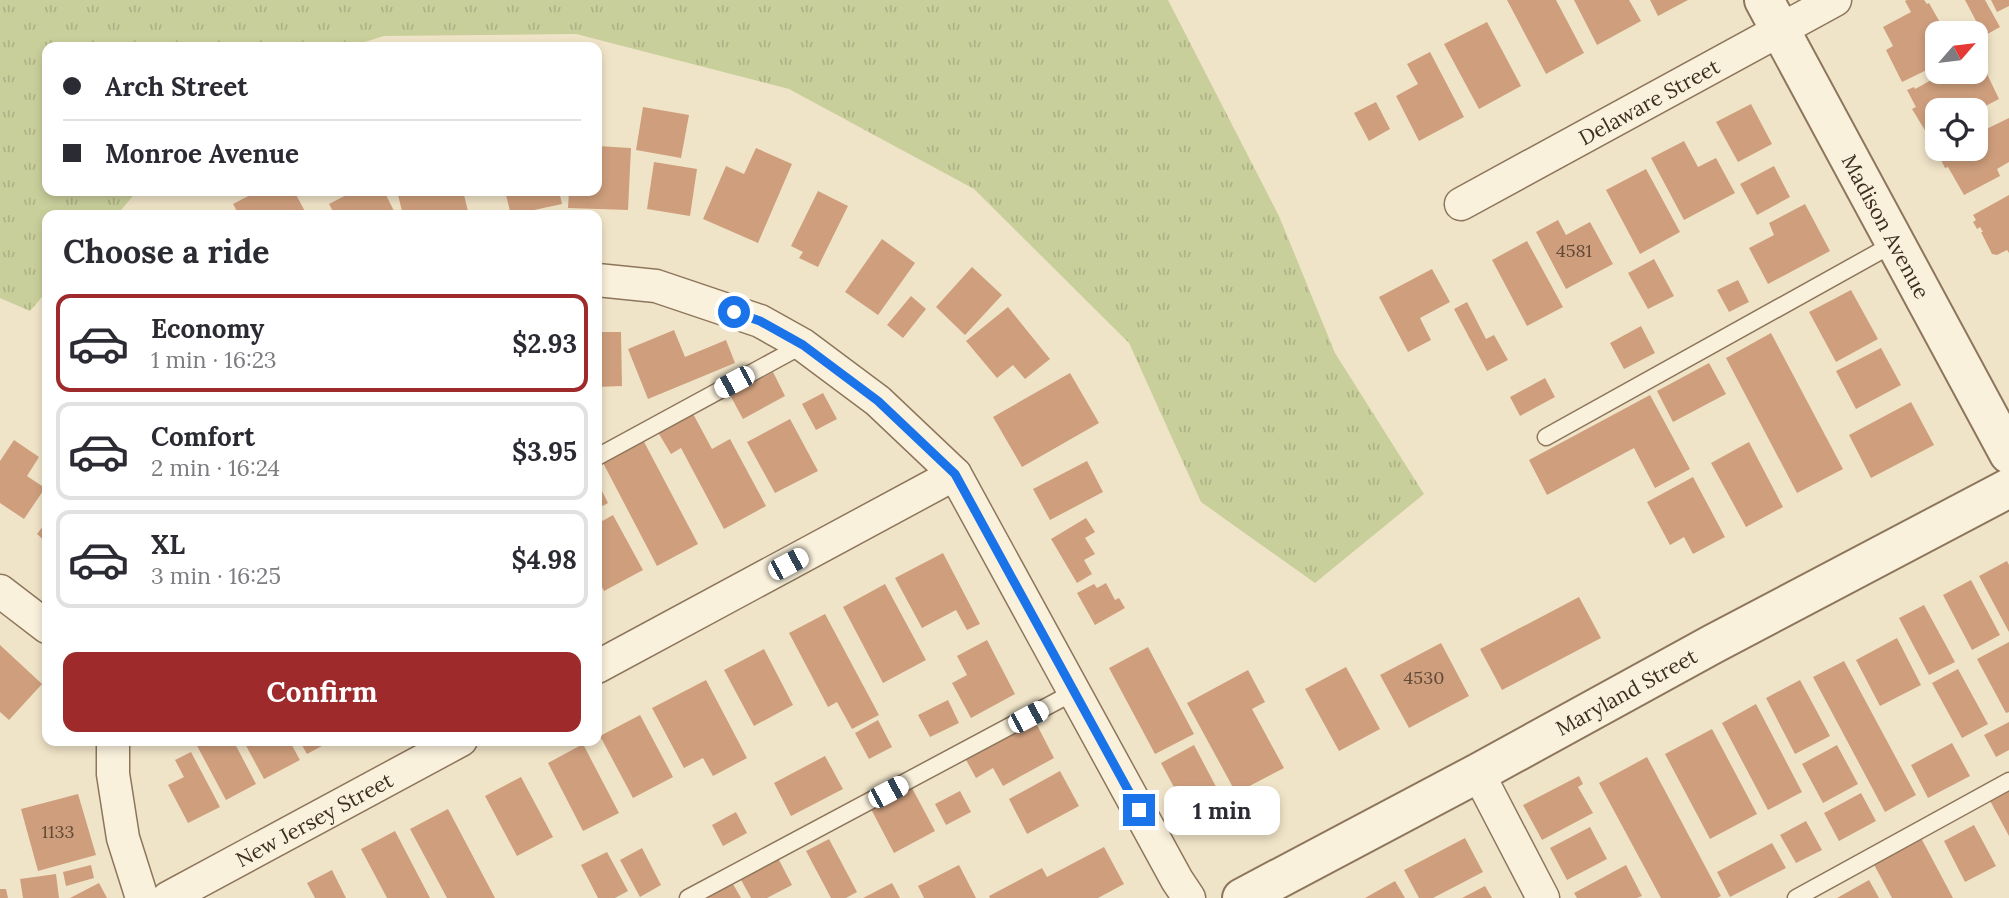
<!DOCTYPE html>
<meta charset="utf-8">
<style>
body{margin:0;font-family:Lora,serif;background:#f7f7f7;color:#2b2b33;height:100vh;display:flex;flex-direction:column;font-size:26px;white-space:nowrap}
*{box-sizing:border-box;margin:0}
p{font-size:23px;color:#7c7c81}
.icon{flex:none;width:38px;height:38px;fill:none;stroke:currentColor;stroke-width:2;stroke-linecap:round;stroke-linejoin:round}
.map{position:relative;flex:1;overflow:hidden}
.panel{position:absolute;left:42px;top:210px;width:560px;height:536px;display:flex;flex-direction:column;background:#fff;border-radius:14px;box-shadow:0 4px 10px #0003}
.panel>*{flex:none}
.banner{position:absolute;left:42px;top:42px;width:560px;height:154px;border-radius:14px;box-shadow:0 4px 10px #0003;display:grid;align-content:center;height:154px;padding:0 21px;background:#fff}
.needle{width:46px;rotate:62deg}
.controls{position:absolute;left:1925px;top:21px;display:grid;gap:14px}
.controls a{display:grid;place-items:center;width:63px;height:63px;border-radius:14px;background:#fff;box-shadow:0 4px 10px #0003;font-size:35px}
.end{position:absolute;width:32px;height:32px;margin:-16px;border:9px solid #1a73e8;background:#fff;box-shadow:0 0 0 4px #fff}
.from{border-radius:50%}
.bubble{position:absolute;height:49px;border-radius:14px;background:#fff;box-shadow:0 4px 10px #0003;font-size:23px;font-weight:700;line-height:49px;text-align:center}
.car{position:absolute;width:21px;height:42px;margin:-21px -10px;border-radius:9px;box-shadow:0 0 5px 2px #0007;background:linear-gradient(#fff 24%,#345 0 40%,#fff 0 76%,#345 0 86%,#fff 0)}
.banner b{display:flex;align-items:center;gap:24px;height:66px;font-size:26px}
.banner b+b{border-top:2px solid #e1e1e2}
.banner i{width:18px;height:18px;background:#2b2b33}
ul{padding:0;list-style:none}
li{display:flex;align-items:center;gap:21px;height:98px;margin:0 14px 10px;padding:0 7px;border:4px solid #e1e1e2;border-radius:14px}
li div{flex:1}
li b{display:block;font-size:26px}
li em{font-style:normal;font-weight:700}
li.current{border-color:#9e2a2b}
li>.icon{width:63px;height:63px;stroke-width:1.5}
h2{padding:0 21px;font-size:32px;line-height:84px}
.cta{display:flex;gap:14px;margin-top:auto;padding:14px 21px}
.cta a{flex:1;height:80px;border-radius:14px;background:#9e2a2b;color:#fff;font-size:28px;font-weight:700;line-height:80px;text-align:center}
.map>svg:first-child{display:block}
.grass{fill:url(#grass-tufts)}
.building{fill:#cf9f7d}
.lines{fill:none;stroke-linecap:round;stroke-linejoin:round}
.service-casing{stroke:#8d765c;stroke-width:19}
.minor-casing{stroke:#8d765c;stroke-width:35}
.tertiary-casing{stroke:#8d765c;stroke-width:42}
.service{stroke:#faf1dc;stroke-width:16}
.minor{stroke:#faf1dc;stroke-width:32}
.tertiary{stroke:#faf1dc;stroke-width:38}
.route{stroke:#1a73e8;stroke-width:9}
.labels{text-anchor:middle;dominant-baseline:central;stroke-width:6;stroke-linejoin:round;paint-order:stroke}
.number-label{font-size:18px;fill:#624a37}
.street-label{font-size:21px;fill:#3d2e20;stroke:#f7eed8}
</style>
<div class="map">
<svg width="2009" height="898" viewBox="0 0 2009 898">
<defs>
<pattern id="grass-tufts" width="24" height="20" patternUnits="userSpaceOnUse" patternTransform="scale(1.75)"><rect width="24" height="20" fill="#c9cf9b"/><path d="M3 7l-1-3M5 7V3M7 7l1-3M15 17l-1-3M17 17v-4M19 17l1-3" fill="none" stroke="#aeb285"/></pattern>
</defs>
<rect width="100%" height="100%" fill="#f0e4c8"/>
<polygon class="grass" points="0,0 1168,0 1279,216 1335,353 1424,494 1315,583 1201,502 1129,343 974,189 789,89 576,34 384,36 349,47 47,47 47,191 137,191 117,215 47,215 47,291 30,311 0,298"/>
<g class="building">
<polygon points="1507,0 1556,0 1584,53 1546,74"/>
<polygon points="1574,0 1629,0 1641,21 1597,45"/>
<polygon points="1650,0 1688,0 1658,16"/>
<polygon points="1907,0 1924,0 1927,4 1929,3 1942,26 1944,25 1949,33 1937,33 1937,65 1902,82 1886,50 1893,46 1883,27 1911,12 1905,1"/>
<polygon points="1965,0 1985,0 2000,27 1984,36"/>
<polygon points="1991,0 2009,0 2009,6 1997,12"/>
<polygon points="1487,22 1521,86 1479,109 1444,44"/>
<polygon points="1430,52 1464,117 1419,141 1396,96 1418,84 1407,64"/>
<polygon points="1978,55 1999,99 1976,111 1937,110 1937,126 1926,132 1912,109 1916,107 1907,90 1914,87 1915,89 1946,72 1976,72 1976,56"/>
<polygon points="1376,102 1390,129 1369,141 1354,113"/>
<polygon points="1751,104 1772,144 1738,162 1716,122"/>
<polygon points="643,107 689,115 681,158 636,150"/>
<polygon points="2009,118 2009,162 1997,169 2000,176 1964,195 1948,167 1945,168 1940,158 1943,156 1941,153 1949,149 1976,149 1976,134"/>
<polygon points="1684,141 1698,167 1716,158 1735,193 1684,220 1651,158"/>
<polygon points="597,146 631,148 628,210 568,208 569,191 597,191"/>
<polygon points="756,148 792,164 758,243 703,219 726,166 744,174"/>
<polygon points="654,162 697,169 690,216 647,209"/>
<polygon points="1774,166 1790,197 1757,215 1740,184"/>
<polygon points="1646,169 1680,232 1640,254 1606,190"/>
<polygon points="258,191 294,191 307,215 239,215 233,204"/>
<polygon points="354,191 384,191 396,215 335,215 329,204"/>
<polygon points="397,191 463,191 469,215 403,215"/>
<polygon points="505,191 559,191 562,204 511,215"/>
<polygon points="818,191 848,206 818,267 799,258 803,252 791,246"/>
<polygon points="2009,195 2009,253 2007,250 1997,255 1992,254 1981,232 1983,232 1980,227 1977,229 1973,222 1976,220 1973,215"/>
<polygon points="1805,204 1830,251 1768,284 1749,248 1774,235 1769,223"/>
<polygon points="1558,220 1566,235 1590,222 1613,264 1566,289 1536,232"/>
<polygon points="882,239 915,263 878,315 845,292"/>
<polygon points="1527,241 1563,307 1527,326 1492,260"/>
<polygon points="1654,259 1674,296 1648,309 1628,273"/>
<polygon points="972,267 1002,295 965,335 936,307"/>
<polygon points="1432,269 1450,302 1420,318 1431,340 1408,352 1379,297"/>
<polygon points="1738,280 1749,302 1729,312 1717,290"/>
<polygon points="1851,290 1878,339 1836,362 1809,312"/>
<polygon points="911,296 926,309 903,338 887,325"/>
<polygon points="1467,302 1486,339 1494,335 1508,360 1487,371 1454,309"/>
<polygon points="1008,307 1050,359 1025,379 1013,365 997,378 966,341"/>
<polygon points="1641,326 1655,353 1624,369 1610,343"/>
<polygon points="674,330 685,357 726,340 735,363 648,399 628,349"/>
<polygon points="597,332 621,332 622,386 597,387"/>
<polygon points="1771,333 1843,469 1797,493 1726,358"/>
<polygon points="1881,348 1901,385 1856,409 1836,371"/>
<polygon points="1709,363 1726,394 1673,422 1657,391"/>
<polygon points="773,372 785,396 743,419 730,395"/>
<polygon points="1070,373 1099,423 1022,467 993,417"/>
<polygon points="1545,378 1555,397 1520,416 1510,397"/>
<polygon points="823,393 837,419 816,430 802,404"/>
<polygon points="1650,395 1690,469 1655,488 1634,448 1547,495 1529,460"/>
<polygon points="1911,402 1934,445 1871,478 1849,435"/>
<polygon points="691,410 712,449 730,439 766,506 724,529 681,448 671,454 656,429"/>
<polygon points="790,419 818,471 775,493 747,442"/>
<polygon points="642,438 698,544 657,566 601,459"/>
<polygon points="14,440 39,457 27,476 45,488 24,519 0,503 0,461"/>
<polygon points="1749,442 1783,507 1746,527 1711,463"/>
<polygon points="1087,461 1103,492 1050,520 1033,489"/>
<polygon points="1693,477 1725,537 1693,554 1684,537 1670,545 1647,502"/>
<polygon points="597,481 608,503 597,509"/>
<polygon points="613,515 643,570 604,591 597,577 597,524"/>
<polygon points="1086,518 1095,532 1085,538 1095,554 1084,560 1092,574 1077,583 1051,539"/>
<polygon points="47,521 47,543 37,534"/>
<polygon points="943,553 980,624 967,630 956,610 922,628 895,578"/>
<polygon points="2007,561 2009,565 2009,632 1979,576"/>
<polygon points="1971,580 2000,635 1972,650 1943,595"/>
<polygon points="1106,583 1115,600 1119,598 1125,608 1095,625 1077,593 1094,584 1097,588"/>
<polygon points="885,584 926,660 883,683 843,607"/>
<polygon points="1579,597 1601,638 1502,690 1480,649"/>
<polygon points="1924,605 1955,662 1929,675 1899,618"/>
<polygon points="825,614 879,715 852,729 837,702 828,707 789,633"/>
<polygon points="1897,638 1921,685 1880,706 1856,660"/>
<polygon points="987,640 1015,694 971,718 952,683 967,675 957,656"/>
<polygon points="2009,642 2009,712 2006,713 1977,659"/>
<polygon points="1441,643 1469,696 1409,728 1380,675"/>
<polygon points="0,645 42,684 9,720 0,712"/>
<polygon points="1148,647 1194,734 1155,754 1109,668"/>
<polygon points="764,649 793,705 754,726 724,670"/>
<polygon points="1844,661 1916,795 1885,812 1813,677"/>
<polygon points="1346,667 1380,729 1339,751 1305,689"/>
<polygon points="1958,669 1988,724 1962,738 1932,683"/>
<polygon points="1248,670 1265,702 1252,709 1284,768 1236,793 1187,703"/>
<polygon points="706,680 747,758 713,776 703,758 684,768 652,708"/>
<polygon points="1800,680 1830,736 1795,754 1766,698"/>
<polygon points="948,700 959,723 930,737 918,715"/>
<polygon points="1756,704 1802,792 1768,810 1722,723"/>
<polygon points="640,715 673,777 633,798 600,736"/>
<polygon points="878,720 892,747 869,759 855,733"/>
<polygon points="1035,721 1054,758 1003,786 993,768 976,778 965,758"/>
<polygon points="2009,722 2009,750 1996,757 1984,735"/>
<polygon points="1712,729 1757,814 1710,839 1665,754"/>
<polygon points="198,740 233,740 256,784 226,800 195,742"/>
<polygon points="243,740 289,740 300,760 264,779"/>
<polygon points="299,740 333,740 307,754"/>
<polygon points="1952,743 1970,776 1928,798 1911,765"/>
<polygon points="583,744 619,813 583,831 548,763"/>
<polygon points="1194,745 1232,817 1199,834 1161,763"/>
<polygon points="1837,745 1858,784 1823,803 1802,764"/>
<polygon points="191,752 220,807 188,823 168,785 184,777 175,760"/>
<polygon points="825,756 843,789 791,816 774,783"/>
<polygon points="1647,757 1721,896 1717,898 1661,898 1599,783"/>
<polygon points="1060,771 1079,806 1027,834 1009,799"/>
<polygon points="1579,776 1583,784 1578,787 1593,813 1542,840 1523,805"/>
<polygon points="521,777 553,837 517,856 485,796"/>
<polygon points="912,788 935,831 894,853 871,809"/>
<polygon points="2009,789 2009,836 1989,799"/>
<polygon points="960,791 971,812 946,825 935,804"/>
<polygon points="1861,793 1876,821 1839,841 1824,813"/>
<polygon points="78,794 96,855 38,871 21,809"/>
<polygon points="448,809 495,898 447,898 410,829"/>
<polygon points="736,812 747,833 723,846 712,825"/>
<polygon points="1806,821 1822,850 1796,863 1780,835"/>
<polygon points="1974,825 1996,866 1965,882 1944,841"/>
<polygon points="1590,827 1607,859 1567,880 1550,848"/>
<polygon points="395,831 430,898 387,898 361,849"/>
<polygon points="1920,836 1953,898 1892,898 1872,861"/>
<polygon points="1465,838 1483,872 1433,898 1419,898 1404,870"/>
<polygon points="829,839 857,892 846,898 831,898 806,851"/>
<polygon points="1772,843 1786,868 1730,897 1717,872"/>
<polygon points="1104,847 1124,884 1098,898 990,898 989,896 1042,868 1047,877"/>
<polygon points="642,848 661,885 640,897 620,860"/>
<polygon points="607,852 628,891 615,898 598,898 581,865"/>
<polygon points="778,858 792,885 767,898 751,898 740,878"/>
<polygon points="91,865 94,878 66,886 63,872"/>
<polygon points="959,865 976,898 924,898 918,886"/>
<polygon points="1626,865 1642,896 1637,898 1577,898 1574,893"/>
<polygon points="332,870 346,898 315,898 307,883"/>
<polygon points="56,874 59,898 23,898 20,879"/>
<polygon points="1869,880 1879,898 1837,898"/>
<polygon points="1395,881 1405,898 1365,898"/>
<polygon points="99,883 107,898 70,898"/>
<polygon points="892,883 900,898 863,898"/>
<polygon points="733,884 741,898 707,898"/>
<polygon points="1485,886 1492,898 1462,898"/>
<polygon points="0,889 6,889 8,898 0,898"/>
</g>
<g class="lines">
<defs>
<g id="service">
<polyline points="1546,437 1895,243"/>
<polyline points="597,457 803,345"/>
<polyline points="688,898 1074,692"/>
<polyline points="1796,898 2009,781"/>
</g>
<g id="minor">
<path id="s1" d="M1461 204 1835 0"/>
<polyline points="597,280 656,286 760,321 803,345 878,401 955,474 1177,880 1189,898"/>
<polyline points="0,591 47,627"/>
<polyline points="597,667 955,474"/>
<polyline points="113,740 113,774 123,838 142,898"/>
<polyline points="1478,773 1543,898"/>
<path id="s2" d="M168 898 461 740"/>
</g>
<g id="tertiary">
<path id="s3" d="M1764 0 2009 454"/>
<path id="s4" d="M1242 898 1478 773 1713 644 2009 488"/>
</g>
</defs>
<use href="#service" class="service-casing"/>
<use href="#minor" class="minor-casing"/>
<use href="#tertiary" class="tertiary-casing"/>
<use href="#service" class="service"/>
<use href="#minor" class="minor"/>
<use href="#tertiary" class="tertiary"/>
</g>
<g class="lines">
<polyline class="route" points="734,312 760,321 803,345 878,401 955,474 1139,810"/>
</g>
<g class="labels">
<g class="number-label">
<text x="1574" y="250">4581</text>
<text x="1424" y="677">4530</text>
<text x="58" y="831">1133</text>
</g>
<g class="street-label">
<text stroke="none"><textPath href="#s1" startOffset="214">Delaware Street</textPath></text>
<text stroke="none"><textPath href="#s3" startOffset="257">Madison Avenue</textPath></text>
<text stroke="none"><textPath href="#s4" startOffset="436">Maryland Street</textPath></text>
<text stroke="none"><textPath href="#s2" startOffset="166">New Jersey Street</textPath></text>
</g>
</g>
</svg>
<div class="controls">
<a><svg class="needle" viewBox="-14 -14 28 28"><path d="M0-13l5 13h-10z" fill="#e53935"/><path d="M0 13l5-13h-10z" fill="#7c7c81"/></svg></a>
<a><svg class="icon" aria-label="locate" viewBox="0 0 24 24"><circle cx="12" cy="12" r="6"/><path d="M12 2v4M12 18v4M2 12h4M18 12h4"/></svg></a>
</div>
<i class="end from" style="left:734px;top:312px"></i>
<i class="end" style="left:1139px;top:810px"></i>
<div class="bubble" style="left:1164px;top:786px;width:116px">1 min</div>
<i class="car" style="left:734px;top:382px;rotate:242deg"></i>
<i class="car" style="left:788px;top:564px;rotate:62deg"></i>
<i class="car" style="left:1028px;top:717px;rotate:62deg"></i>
<i class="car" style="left:888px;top:792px;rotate:62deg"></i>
<div class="banner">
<b><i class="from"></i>Arch Street</b>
<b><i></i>Monroe Avenue</b>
</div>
<section class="panel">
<h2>Choose a ride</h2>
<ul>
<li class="current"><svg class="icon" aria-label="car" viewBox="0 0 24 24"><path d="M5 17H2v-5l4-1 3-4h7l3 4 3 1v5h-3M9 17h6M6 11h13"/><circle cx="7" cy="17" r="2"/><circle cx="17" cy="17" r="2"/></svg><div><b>Economy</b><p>1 min · 16:23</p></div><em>$2.93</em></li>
<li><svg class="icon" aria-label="car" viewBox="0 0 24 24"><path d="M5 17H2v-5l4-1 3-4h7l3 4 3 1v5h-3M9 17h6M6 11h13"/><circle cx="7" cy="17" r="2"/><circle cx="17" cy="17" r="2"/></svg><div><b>Comfort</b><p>2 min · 16:24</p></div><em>$3.95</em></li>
<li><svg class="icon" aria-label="car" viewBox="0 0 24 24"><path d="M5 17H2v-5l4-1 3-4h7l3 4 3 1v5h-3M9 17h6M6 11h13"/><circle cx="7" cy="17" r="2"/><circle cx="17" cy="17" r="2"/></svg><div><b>XL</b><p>3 min · 16:25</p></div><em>$4.98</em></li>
</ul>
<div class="cta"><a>Confirm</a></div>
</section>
</div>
